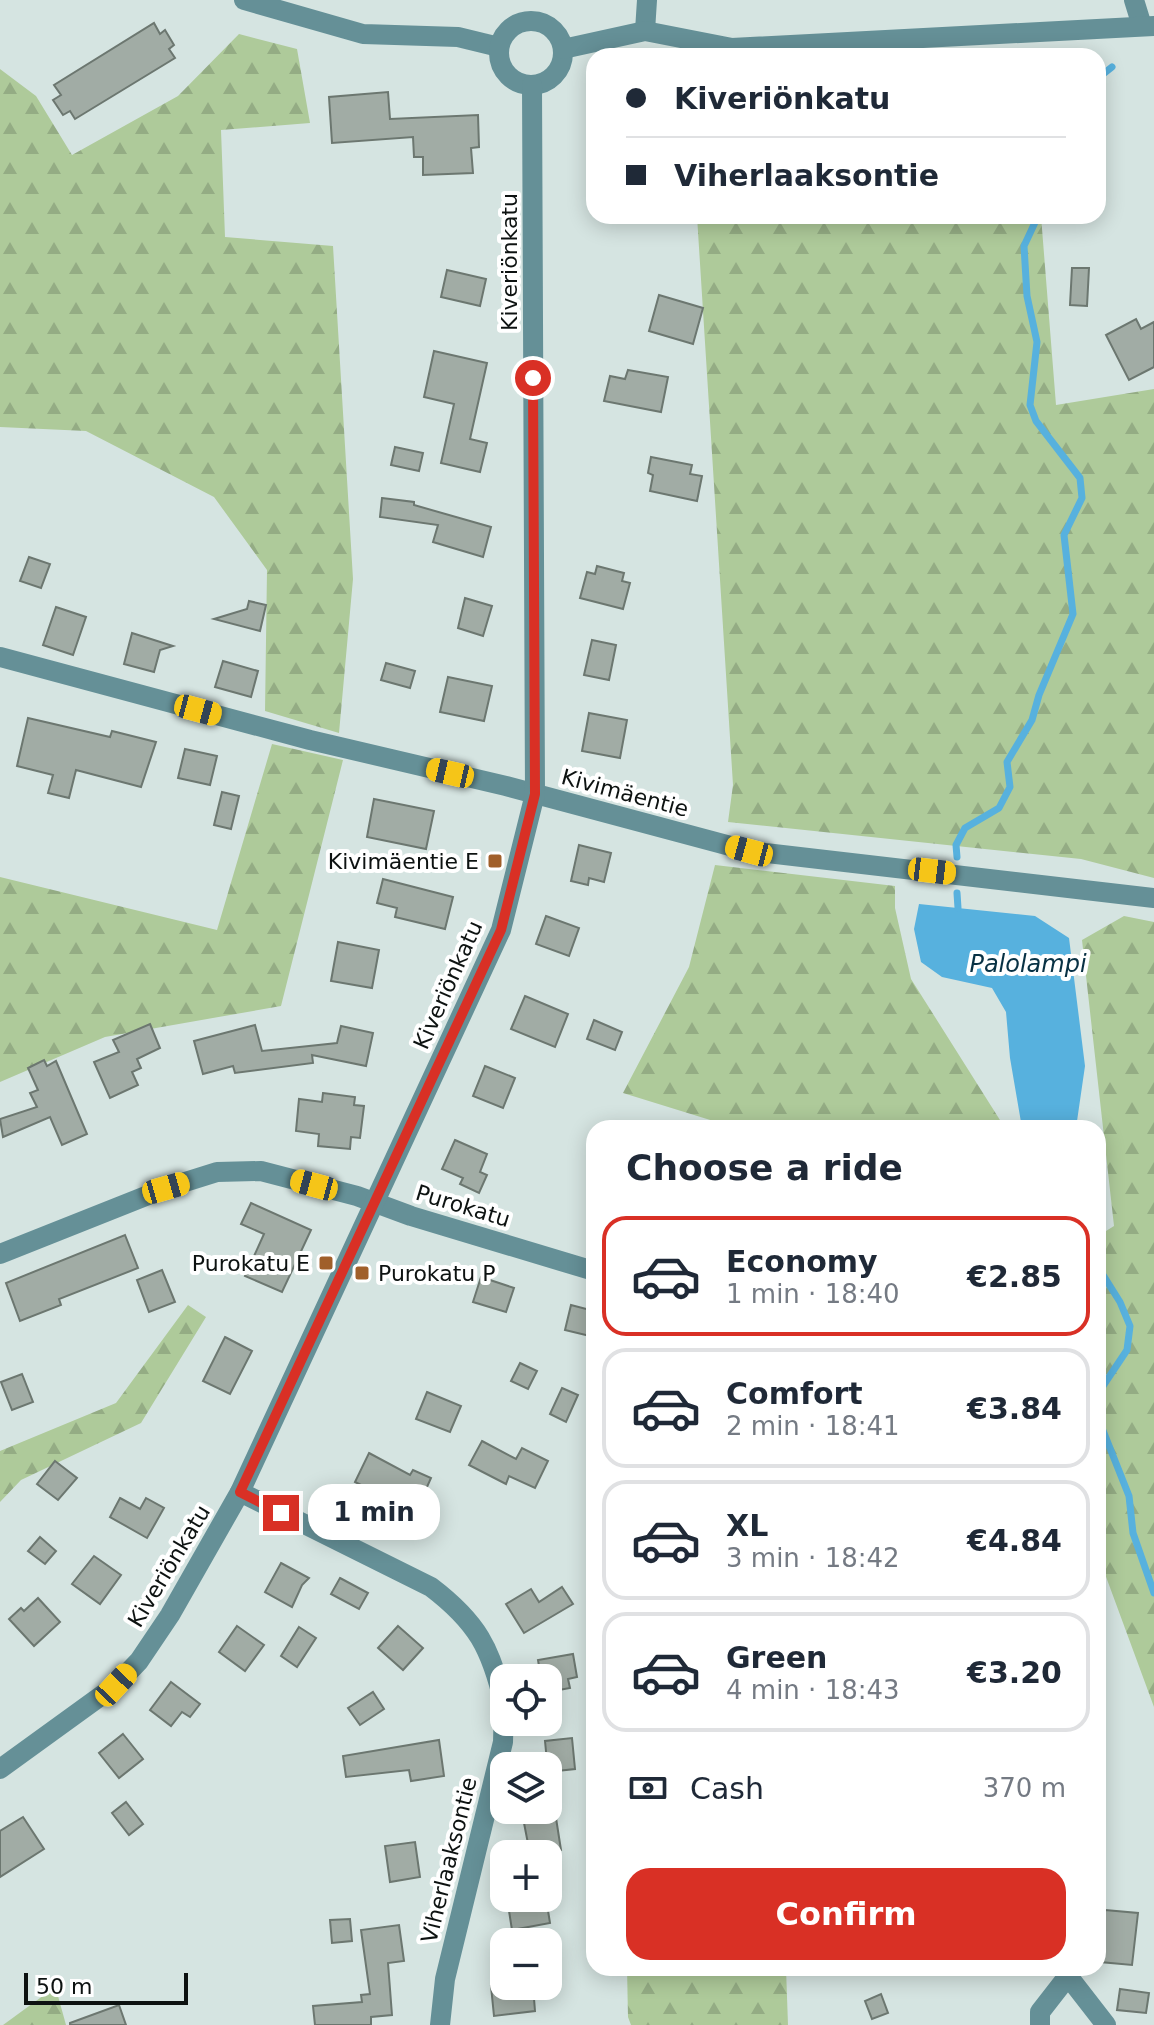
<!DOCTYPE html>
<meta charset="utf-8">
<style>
body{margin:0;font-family:"DejaVu Sans",sans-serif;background:#f2f2f3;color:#1f2937;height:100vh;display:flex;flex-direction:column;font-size:30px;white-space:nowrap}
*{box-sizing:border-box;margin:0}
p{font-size:26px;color:#747a83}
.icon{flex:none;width:44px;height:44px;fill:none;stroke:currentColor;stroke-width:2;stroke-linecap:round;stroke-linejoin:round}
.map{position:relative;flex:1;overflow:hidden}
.details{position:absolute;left:586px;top:1120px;width:520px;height:856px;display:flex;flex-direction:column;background:#fff;border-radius:24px;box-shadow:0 4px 20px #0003}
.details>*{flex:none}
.top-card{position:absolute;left:586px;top:48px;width:520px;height:176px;border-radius:24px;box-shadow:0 4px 20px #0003;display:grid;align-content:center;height:176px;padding:0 40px;background:#fff}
.controls{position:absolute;left:490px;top:1664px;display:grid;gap:16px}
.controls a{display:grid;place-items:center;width:72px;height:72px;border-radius:16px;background:#fff;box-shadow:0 4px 20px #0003;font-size:40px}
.scale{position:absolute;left:24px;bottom:20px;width:164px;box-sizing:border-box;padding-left:8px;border:4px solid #0d1211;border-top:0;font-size:22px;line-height:28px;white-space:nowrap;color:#0d1211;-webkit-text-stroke:6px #fff;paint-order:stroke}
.end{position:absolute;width:36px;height:36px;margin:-18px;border:10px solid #d93025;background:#fff;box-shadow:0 0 0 4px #fff}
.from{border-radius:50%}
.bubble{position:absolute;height:56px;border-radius:24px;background:#fff;box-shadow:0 4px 20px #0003;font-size:26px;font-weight:700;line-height:56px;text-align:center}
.car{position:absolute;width:24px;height:48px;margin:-24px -12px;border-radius:10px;box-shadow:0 0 6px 2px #0007;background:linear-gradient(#f5c518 24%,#345 0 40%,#f5c518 0 76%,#345 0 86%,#f5c518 0)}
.top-card b{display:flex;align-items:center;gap:28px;height:76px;font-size:30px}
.top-card b+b{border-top:2px solid #e0e1e3}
.top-card i{width:20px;height:20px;background:#1f2937}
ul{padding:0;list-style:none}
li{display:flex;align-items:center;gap:24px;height:120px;margin:0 16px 12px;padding:0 24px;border:4px solid #e0e1e3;border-radius:24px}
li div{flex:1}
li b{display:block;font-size:30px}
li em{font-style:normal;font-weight:700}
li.current{border-color:#d93025}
li>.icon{width:72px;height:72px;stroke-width:1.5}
h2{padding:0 40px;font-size:36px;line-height:96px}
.pay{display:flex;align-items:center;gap:20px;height:88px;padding:0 40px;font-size:30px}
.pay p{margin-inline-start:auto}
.primary-button{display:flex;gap:16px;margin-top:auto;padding:16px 40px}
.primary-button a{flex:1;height:92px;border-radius:24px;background:#d93025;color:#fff;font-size:32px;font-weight:700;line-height:92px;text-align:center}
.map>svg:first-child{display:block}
.forest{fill:url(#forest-firs)}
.water{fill:#57b1de}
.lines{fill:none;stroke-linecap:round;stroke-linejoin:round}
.stream{stroke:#57b1de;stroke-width:7}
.building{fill:#a1aca5;stroke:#6c7770;stroke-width:2}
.minor{stroke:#659097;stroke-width:20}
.route{stroke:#d93025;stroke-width:10}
.poi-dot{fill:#a05f2a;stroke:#fff;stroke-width:3}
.labels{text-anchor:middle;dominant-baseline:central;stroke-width:8;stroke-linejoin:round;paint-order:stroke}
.street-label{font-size:22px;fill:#0d1211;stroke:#fff}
.poi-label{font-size:22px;fill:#0d1211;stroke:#fff;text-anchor:end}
.water-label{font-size:24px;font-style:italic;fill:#083144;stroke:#fff}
</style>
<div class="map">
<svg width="1154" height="2025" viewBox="0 0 1154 2025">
<defs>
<pattern id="forest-firs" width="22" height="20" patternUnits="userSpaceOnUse" patternTransform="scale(2)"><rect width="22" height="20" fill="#aeca9a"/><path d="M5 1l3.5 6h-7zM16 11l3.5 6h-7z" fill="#94ac84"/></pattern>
</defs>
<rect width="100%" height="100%" fill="#d5e4e1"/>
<g class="forest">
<polygon points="239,34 297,49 310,123 221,130 225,237 333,246 353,579 339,733 265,711 267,570 214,497 86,431 0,427 0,69 36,96 72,155 178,96"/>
<polygon points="697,216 1041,216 1056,405 1154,389 1154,878 1081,859 728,822 733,785"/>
<polygon points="272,744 343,760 281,1006 105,1037 0,1082 0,877 217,930"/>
<polygon points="715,865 895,886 895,908 911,979 1005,1128 736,1128 623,1093 689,967"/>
<polygon points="1124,916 1154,922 1154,1707 1098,1555 1098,1236 1114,1226 1082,940"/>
<polygon points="188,1305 206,1317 141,1423 21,1480 0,1502 0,1451 116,1403"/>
<polygon points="627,1968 786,1968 788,2025 631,2025 628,2017"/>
<polygon points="51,1990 58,1996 66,2025 3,2025"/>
</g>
<polygon class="water" points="919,904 1035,916 1069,938 1085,1066 1076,1128 1022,1128 1010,1058 1006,1012 992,988 942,977 921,962 914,929"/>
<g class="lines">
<g class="stream">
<polyline points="1098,78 1112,67"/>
<polyline points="957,857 956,845 965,828 999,808 1010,787 1007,762 1032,720 1039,695 1073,614 1064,535 1082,498 1080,478 1036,421 1030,405 1037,342 1027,296 1024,246 1038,216"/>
<polyline points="957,893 958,908"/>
<polyline points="1098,1267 1120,1302 1130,1326 1127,1350 1101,1389 1098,1406 1102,1428 1129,1496 1133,1533 1154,1593"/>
</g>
</g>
<g class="building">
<polygon points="154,23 160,34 165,30 174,45 169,49 175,58 75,119 70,111 63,115 53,100 61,95 54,85"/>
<polygon points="388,92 390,119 478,115 479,147 471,148 473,173 423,175 423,157 414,157 413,137 332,143 329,97"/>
<polygon points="1072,268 1089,268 1087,306 1070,305"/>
<polygon points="447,270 486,279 480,306 441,297"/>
<polygon points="659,295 703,308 693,344 649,331"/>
<polygon points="1136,319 1141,329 1154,322 1154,367 1129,380 1106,335"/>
<polygon points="434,351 487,363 470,439 487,443 480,472 441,463 454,404 424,397"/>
<polygon points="628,370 668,377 661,412 604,401 610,376 625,379"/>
<polygon points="395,447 423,453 419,471 391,465"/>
<polygon points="651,457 692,465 690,474 702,476 697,501 650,491 653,475 648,473"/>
<polygon points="382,498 414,502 414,505 491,527 483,557 433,542 438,525 380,517"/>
<polygon points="29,557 50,564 41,588 20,581"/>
<polygon points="597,566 624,573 622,581 630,583 623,609 580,598 587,572 595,574"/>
<polygon points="465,598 492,606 483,636 458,628"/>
<polygon points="249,601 266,605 260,631 214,619 247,609"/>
<polygon points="56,607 86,617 73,655 43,645"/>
<polygon points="132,633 173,646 160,650 154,672 124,664"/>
<polygon points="592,640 616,645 609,680 584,675"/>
<polygon points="223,661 258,671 251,697 215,687"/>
<polygon points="386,663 415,671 410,688 381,680"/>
<polygon points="448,677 492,686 484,721 440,712"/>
<polygon points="589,713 627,720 620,758 582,751"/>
<polygon points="28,718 110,737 112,731 156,742 141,787 76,770 69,798 48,793 53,775 17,766"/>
<polygon points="185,749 217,756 210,785 178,778"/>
<polygon points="222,792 239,796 231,829 214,825"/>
<polygon points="374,799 434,811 426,849 367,837"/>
<polygon points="579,845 611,853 604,882 589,878 588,885 571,881"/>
<polygon points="383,879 453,897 445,929 395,917 397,908 377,903"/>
<polygon points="546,916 579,928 569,956 536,944"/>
<polygon points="338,942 379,950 372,988 331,981"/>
<polygon points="525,996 568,1014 555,1047 511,1029"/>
<polygon points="594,1020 622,1032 615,1050 587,1039"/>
<polygon points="150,1024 160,1048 137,1059 141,1068 132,1072 138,1085 110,1098 94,1062 119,1052 113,1040"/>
<polygon points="255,1025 262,1051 337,1043 341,1026 373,1033 366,1066 312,1055 313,1063 235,1073 233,1066 203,1074 194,1041"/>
<polygon points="44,1060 47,1066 56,1061 87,1134 62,1145 50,1117 3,1137 0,1119 37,1107 30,1093 38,1090 28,1068"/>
<polygon points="485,1066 515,1078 503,1108 473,1096"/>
<polygon points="323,1093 355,1097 354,1105 364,1106 360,1138 351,1137 350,1149 318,1146 319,1134 296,1131 299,1099 322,1102"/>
<polygon points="455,1140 487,1154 480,1172 487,1175 479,1193 460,1184 463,1178 442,1169"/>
<polygon points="251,1203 311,1230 282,1292 245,1276 264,1234 241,1224"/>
<polygon points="125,1235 138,1268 59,1299 61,1305 20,1321 6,1283"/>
<polygon points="162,1270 175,1302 149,1312 137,1280"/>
<polygon points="481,1277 514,1288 506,1312 473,1302"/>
<polygon points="571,1305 594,1311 594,1337 565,1330"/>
<polygon points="225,1337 252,1351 230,1394 203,1381"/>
<polygon points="520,1363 537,1371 528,1389 511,1381"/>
<polygon points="22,1374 33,1402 12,1410 1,1382"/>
<polygon points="562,1388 578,1395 566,1422 550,1414"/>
<polygon points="427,1392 461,1406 450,1432 416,1419"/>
<polygon points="482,1441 516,1459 522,1448 548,1461 535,1488 509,1476 506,1484 469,1465"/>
<polygon points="369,1453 410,1475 413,1470 431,1478 419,1505 384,1489 381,1495 355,1482"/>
<polygon points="55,1461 77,1478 58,1500 37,1484"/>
<polygon points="120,1498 140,1509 146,1498 164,1508 147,1538 110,1517"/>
<polygon points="40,1537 56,1551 45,1564 28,1551"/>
<polygon points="94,1556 121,1575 100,1604 72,1584"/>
<polygon points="281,1563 309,1578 302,1585 292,1607 265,1592"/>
<polygon points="340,1578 368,1593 359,1609 331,1594"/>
<polygon points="562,1587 573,1604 524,1633 506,1604 531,1589 539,1602"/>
<polygon points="38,1598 60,1622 34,1646 9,1619 21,1608 24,1611"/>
<polygon points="237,1626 264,1645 245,1671 219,1652"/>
<polygon points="398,1626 423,1648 403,1670 378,1648"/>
<polygon points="299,1627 316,1638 297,1667 281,1656"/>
<polygon points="573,1654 577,1677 568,1679 570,1688 548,1692 548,1678 541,1678 538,1660"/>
<polygon points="171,1682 200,1704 190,1717 182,1712 171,1726 150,1710"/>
<polygon points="373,1692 384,1709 360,1725 348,1708"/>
<polygon points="123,1734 143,1759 119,1778 99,1753"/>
<polygon points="572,1738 575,1769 548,1772 545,1741"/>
<polygon points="439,1740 444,1776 411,1781 409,1770 346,1777 343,1756"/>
<polygon points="126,1802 143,1824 129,1835 112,1813"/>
<polygon points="23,1817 44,1849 0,1877 0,1831"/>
<polygon points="556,1818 561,1850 530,1854 524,1823"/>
<polygon points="415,1842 420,1877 390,1882 385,1846"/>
<polygon points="507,1898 546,1898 550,1923 512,1930"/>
<polygon points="1105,1910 1138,1913 1132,1965 1100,1962 1098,1933 1103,1933"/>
<polygon points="350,1919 352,1941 332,1943 330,1920"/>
<polygon points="399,1925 404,1961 388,1963 392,2015 371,2017 371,2025 315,2025 313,2006 362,2002 361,1995 370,1994 361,1930"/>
<polygon points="491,1986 533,1986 535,2011 494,2016"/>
<polygon points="1120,1989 1149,1993 1146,2013 1117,2010"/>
<polygon points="881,1994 888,2013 872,2019 865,2001"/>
<polygon points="119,2005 126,2025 70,2025 70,2023"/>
</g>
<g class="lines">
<g class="minor">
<polyline points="244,0 363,34 458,37 499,47"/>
<polyline points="1134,0 1142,26"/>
<circle cx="531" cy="53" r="32"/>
<polyline points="645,31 647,0"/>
<polyline points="563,49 645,31 732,48 1154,26"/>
<polyline points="0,657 310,740 506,786 749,851 1154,898"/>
<polyline points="0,1254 166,1188 217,1172 261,1171 357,1196 411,1216 594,1271"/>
<path d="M240 1492 431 1587C477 1622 491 1648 504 1704"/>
<polyline points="0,1769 116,1685 139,1661 170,1615 240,1492 501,930 535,794 532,85"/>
<polyline points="1065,1968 1068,1976 1106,2025"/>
<polyline points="440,2025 445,1979 503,1742 504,1706"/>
<polyline points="1040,2025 1040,2012 1068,1976"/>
</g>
</g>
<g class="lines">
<polyline class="route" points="281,1513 240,1492 501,930 535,794 533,378"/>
</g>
<g class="poi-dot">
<rect x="487" y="853" width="16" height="16" rx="4"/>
<rect x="318" y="1255" width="16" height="16" rx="4"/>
<rect x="354" y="1265" width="16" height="16" rx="4"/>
</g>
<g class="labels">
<g class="street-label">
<text transform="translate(509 262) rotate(-90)">Kiveriönkatu</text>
<text transform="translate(625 793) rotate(15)">Kivimäentie</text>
<text transform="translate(448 985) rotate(-66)">Kiveriönkatu</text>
<text transform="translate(463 1206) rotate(17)">Purokatu</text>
<text transform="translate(169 1566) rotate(-59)">Kiveriönkatu</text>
<text transform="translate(449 1860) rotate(-76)">Viherlaaksontie</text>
</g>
<g class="poi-label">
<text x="479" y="861">Kivimäentie E</text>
<text x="310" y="1263">Purokatu E</text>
<text x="378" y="1273" text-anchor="start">Purokatu P</text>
</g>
<g class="water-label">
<text x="1028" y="964">Palolampi</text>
</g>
</g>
</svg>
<div class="controls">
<a><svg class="icon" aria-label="locate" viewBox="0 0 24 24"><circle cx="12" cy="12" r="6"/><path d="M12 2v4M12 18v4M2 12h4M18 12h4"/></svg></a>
<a><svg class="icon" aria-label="layers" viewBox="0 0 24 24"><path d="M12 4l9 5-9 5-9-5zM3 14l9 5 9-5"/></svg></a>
<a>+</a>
<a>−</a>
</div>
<div class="scale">50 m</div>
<i class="end from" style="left:533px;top:378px"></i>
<i class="end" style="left:281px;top:1513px"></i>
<div class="bubble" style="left:308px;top:1484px;width:132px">1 min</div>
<i class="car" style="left:198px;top:710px;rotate:105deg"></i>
<i class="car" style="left:450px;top:773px;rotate:283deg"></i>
<i class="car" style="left:749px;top:851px;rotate:285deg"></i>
<i class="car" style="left:932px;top:871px;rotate:97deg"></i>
<i class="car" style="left:314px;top:1185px;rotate:285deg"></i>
<i class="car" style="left:166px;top:1188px;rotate:74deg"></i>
<i class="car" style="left:116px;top:1685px;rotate:43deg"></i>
<div class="top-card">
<b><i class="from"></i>Kiveriönkatu</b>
<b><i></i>Viherlaaksontie</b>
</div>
<section class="details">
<h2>Choose a ride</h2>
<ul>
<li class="current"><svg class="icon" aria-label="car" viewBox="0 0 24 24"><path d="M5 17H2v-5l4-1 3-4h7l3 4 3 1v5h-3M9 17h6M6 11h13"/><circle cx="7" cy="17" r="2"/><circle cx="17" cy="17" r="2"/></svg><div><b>Economy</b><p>1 min · 18:40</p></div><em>€2.85</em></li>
<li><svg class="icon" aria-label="car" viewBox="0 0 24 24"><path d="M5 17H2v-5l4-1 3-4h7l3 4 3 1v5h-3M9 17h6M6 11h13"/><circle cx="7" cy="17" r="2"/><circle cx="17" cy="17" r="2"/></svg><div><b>Comfort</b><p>2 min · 18:41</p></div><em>€3.84</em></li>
<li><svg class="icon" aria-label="car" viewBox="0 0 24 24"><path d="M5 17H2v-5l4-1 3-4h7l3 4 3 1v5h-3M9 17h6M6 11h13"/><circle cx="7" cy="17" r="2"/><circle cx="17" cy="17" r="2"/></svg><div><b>XL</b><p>3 min · 18:42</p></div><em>€4.84</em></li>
<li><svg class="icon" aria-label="car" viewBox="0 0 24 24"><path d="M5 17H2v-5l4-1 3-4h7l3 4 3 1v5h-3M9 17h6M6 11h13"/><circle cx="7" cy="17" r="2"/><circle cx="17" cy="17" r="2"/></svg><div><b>Green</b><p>4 min · 18:43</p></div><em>€3.20</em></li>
</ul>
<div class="pay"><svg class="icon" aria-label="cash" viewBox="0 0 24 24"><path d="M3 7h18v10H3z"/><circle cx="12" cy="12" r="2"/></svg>Cash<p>370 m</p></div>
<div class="primary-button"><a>Confirm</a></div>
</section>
</div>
